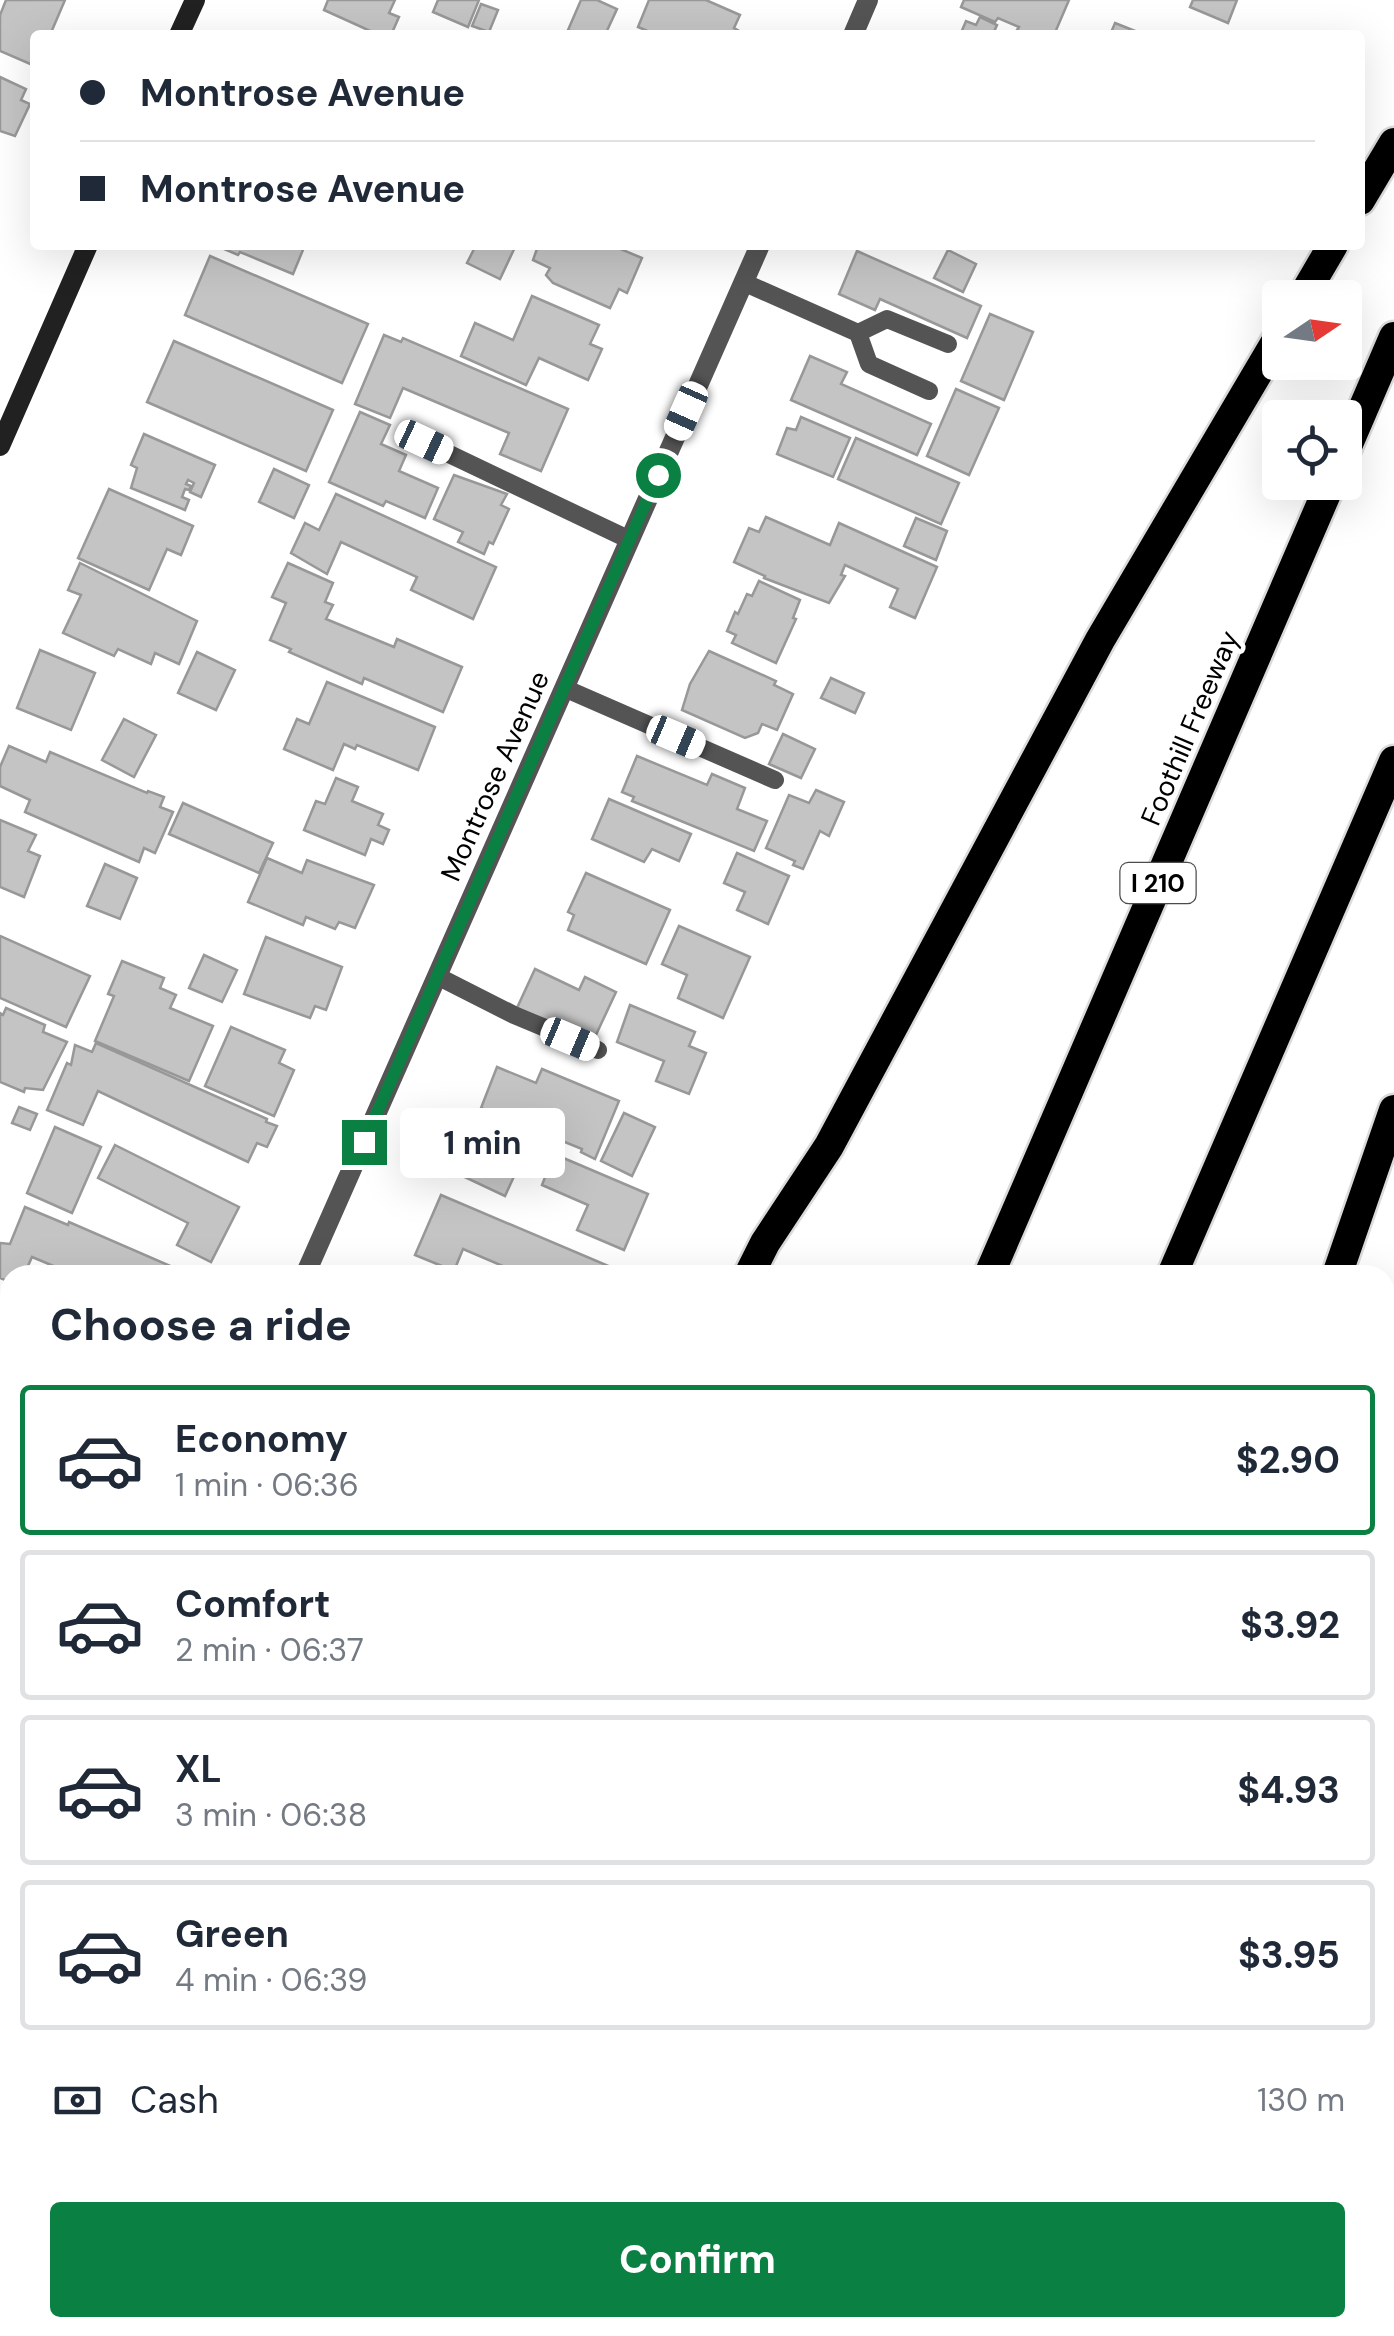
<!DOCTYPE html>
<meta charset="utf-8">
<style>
body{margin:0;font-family:"DM Sans",sans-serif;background:#f2f2f3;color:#1f2937;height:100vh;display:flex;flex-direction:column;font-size:38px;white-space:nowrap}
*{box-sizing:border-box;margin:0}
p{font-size:32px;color:#747a83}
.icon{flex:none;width:55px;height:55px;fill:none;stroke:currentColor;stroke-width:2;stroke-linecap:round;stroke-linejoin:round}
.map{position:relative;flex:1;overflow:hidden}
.side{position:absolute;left:0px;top:1265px;width:1395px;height:1072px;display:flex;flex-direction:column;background:#fff;border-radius:30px 30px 0 0;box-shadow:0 10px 40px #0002}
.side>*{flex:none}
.hud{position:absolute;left:30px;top:30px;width:1335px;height:220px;border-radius:10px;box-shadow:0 10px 40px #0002;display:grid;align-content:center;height:220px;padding:0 50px;background:#fff}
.needle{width:65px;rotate:77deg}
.fabs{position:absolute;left:1262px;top:280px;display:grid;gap:20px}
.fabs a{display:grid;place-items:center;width:100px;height:100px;border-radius:10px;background:#fff;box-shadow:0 10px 40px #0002;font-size:50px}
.end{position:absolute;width:45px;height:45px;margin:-22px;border:12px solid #0b8043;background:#fff;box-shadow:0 0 0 5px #fff}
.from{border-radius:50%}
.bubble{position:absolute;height:70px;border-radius:10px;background:#fff;box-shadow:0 10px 40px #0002;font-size:32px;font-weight:700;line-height:70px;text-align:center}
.car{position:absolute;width:30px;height:60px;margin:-30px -15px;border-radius:12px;box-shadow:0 0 8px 2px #0007;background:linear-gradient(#fff 24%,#345 0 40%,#fff 0 76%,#345 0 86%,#fff 0)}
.hud b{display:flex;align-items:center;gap:35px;height:95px;font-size:38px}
.hud b+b{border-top:2px solid #e0e1e3}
.hud i{width:25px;height:25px;background:#1f2937}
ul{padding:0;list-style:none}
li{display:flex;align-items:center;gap:30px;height:150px;margin:0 20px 15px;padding:0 30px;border:5px solid #e0e1e3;border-radius:10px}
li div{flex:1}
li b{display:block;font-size:38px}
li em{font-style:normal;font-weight:700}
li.active{border-color:#0b8043}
li>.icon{width:90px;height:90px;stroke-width:1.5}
h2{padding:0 50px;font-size:45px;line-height:120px}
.pay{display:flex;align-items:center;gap:25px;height:110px;padding:0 50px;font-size:38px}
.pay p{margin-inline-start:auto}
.cta{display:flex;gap:20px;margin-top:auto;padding:20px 50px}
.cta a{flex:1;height:115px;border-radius:10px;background:#0b8043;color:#fff;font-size:40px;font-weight:700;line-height:115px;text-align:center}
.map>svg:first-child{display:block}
.building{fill:#c4c4c4;stroke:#989898;stroke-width:2.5}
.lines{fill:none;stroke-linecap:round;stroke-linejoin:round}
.highway-casing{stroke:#dbdbdb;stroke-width:35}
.lane{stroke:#545454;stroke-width:18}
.street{stroke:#545454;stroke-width:20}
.secondary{stroke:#212121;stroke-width:20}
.highway{stroke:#000;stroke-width:30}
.route{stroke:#0b8043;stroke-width:12}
.labels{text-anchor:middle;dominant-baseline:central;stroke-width:9;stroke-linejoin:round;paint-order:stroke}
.shield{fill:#fff;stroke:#4c4c4c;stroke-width:2.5}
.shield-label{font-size:25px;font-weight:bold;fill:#000}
.street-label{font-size:28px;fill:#000;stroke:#fff}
</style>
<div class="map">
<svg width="1394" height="2336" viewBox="0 0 1394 2336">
<rect width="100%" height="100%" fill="#fff"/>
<g class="building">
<polygon points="6,0 65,0 50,35 35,35 35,66 0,51 0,15"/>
<polygon points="328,0 395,0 389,13 399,17 391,35 379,35 324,10"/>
<polygon points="438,0 479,0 468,27 433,12"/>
<polygon points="581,0 597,0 617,9 605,35 580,35 568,30"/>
<polygon points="649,0 706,0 740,15 734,28 741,32 739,35 657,35 638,27"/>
<polygon points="964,0 1069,0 1054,35 1028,35 1017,30 1019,27 998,18 995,22 961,7"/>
<polygon points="1193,0 1237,0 1228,23 1190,7"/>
<polygon points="481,4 498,10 489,32 472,26"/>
<polygon points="980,17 997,25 993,34 996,35 960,35 966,21 976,25"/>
<polygon points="1115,23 1145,35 1110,35"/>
<polygon points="0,77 26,89 21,100 30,104 15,136 0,131"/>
<polygon points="215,245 305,245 293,274 240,252 238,255"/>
<polygon points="476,245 516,245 500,279 467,263"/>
<polygon points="536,245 611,245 642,258 627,293 619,289 610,308 553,283 546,275 550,268 533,260 538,246"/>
<polygon points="948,250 976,264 963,292 934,278"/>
<polygon points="857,251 981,306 967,338 880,299 875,310 839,294"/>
<polygon points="210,256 368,324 342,383 185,315"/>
<polygon points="532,296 599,325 590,344 602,349 588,380 539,358 526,385 461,356 475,323 513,340"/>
<polygon points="990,314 1033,332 1004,400 961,381"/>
<polygon points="384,335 401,342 403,338 568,409 541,471 500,454 509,433 403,388 390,418 355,404"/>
<polygon points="174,341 333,410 306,471 147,402"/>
<polygon points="810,356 847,372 841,384 931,424 917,455 791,400"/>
<polygon points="956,389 999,408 969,475 927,456"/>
<polygon points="360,412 390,425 381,444 406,455 399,471 438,488 425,518 386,501 383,506 329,482"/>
<polygon points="801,417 850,438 833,477 777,454 787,428 796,430"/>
<polygon points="144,434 215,465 201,497 190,492 194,483 188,480 186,484 191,486 189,490 185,489 182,497 189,500 185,510 131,488 137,468 131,465"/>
<polygon points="856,438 959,483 941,524 838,479"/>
<polygon points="274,469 309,485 294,518 259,502"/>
<polygon points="454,475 507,494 501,505 509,509 493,544 489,542 484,554 458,542 463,532 434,519"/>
<polygon points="109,489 193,526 181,555 167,549 149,590 78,558"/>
<polygon points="336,494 496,567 473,619 411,590 417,577 341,542 327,574 291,553 305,523 319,530"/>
<polygon points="766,517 830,545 839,523 937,567 915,618 890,607 898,589 845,565 841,575 845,576 829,603 764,578 765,576 734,562 749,528 759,532"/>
<polygon points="916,518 947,531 936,560 904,546"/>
<polygon points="80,563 197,621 179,664 155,653 151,664 118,649 114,656 63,633 81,595 68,590"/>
<polygon points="288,563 333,583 325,602 333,605 326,619 394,647 397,639 462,667 443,712 364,678 362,684 289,652 291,649 270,640 286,603 272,597"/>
<polygon points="759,581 800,600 793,618 796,619 776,663 732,643 736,635 727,631 735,612 738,614 747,594 752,596"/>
<polygon points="40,650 95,673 71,730 17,708"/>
<polygon points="709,651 776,681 774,685 793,694 777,730 762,724 758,733 745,738 682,710 690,684"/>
<polygon points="197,652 235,670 216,710 178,693"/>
<polygon points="831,678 864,693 855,713 821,698"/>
<polygon points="327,682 435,727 418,770 357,745 355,749 344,744 333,770 284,749 297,719 309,724"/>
<polygon points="124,719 156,735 134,777 102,760"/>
<polygon points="783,734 815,749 801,778 769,764"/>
<polygon points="9,746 46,762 50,752 147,793 148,791 164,797 160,807 173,812 155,853 144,848 139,862 25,812 30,800 0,786 0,767"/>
<polygon points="637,756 707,785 712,774 745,788 737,809 767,821 754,851 632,801 634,797 622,792"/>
<polygon points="336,778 358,787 352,801 383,814 378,825 389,830 383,844 371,839 365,855 304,830 316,801 325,804"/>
<polygon points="816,790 844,802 829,836 820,831 803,869 793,865 795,861 766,848 789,795 809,803"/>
<polygon points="609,799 691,834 679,861 652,849 644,862 592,839"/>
<polygon points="183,803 273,843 259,873 169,834"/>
<polygon points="0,820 36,835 28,851 40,856 24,897 0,887"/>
<polygon points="737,853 789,876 768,924 737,910 745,892 724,883"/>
<polygon points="267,858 302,873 307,860 374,885 355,928 339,922 335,929 306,917 303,925 248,902"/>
<polygon points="105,864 137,878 120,919 87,906"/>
<polygon points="586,873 670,910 646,964 568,930 574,915 568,912"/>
<polygon points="679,926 750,957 723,1018 678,998 687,975 662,964"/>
<polygon points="0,936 90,976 66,1027 0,998"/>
<polygon points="266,937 342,967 326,1010 315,1006 310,1018 244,994"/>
<polygon points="204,955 237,970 222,1002 189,988"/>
<polygon points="122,961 164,978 160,988 176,995 170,1008 213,1026 189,1081 95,1041 114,996 108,994"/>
<polygon points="535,969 579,990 585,977 616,992 595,1037 589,1033 586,1040 517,1008"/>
<polygon points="630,1005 695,1032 689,1046 706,1053 689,1094 656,1081 664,1061 617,1042"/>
<polygon points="6,1008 45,1025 43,1032 67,1042 43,1090 25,1088 24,1092 0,1082 0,1013 3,1015"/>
<polygon points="231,1027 285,1050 279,1063 294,1070 274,1116 205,1086"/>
<polygon points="96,1043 267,1119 266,1122 277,1126 267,1147 257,1143 248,1162 98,1091 83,1125 47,1110 67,1063 71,1065 75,1045 92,1052"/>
<polygon points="497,1067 536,1083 542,1069 619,1101 595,1159 581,1152 582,1149 481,1108"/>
<polygon points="19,1107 37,1114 30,1130 12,1123"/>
<polygon points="624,1113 655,1127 632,1176 601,1161"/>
<polygon points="485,1116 531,1139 505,1196 458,1174"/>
<polygon points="55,1127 101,1147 72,1213 27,1193"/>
<polygon points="115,1145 239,1207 211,1262 177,1245 188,1223 98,1178"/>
<polygon points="554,1154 648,1194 624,1250 577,1230 588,1205 542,1185"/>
<polygon points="441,1195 620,1271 618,1275 524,1275 463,1249 454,1271 415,1255"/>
<polygon points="25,1207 68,1225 69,1222 191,1275 75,1275 32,1257 24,1275 10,1275 10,1282 0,1278 0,1243 10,1244"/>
<polygon points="0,1295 10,1299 10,1351 5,1362 0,1360"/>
<polygon points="0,1427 10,1431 10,1473 0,1469"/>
<polygon points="1386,1454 1394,1457 1392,1538 1385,1535"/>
<polygon points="3,1477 10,1480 10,1529 0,1525 5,1514 0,1512"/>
<polygon points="0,1566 10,1571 10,1630 0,1623"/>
<polygon points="1394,1579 1394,1634 1385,1630 1385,1589 1389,1591"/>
<polygon points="0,1661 10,1665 10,1725 2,1743"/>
<polygon points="1391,1681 1394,1682 1394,1734 1385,1730 1385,1685 1388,1687"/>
<polygon points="1385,1736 1394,1740 1394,1753 1385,1774"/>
<polygon points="1394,2012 1394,2186 1385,2182 1385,2014"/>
<polygon points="10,2321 10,2328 76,2328 72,2336 3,2336"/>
<polygon points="97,2328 161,2328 157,2336 94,2336"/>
<polygon points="1252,2328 1269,2328 1288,2336 1248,2336"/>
<polygon points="1323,2328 1348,2328 1343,2336"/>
</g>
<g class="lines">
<defs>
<g id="highway">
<polyline points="1360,200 1394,143"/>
<polyline points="1302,298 1333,245"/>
<polyline points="1345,451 1394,337"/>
<polyline points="749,1275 765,1243 829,1146 1100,640 1280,335"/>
<polyline points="989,1275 1331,482"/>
<polyline points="1172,1275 1394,761"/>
<polyline points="1337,1275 1394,1110"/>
<polyline points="301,2336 303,2328"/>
<polyline points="546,2336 549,2328"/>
<polyline points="733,2336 736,2328"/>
<polyline points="933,2336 937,2328"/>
</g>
</defs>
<use href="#highway" class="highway-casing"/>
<g class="lane">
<polyline points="743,282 858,333 869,364 929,391"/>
<polyline points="858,333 887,319 948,344"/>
<polyline points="424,442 630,540"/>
<polyline points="564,688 775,780"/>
<polyline points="437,976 514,1015 598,1050"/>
<polyline points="1385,2199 1394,2203"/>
</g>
<g class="street">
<polyline points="853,35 868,0"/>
<polyline points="305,1275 760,245"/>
<polyline points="0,1964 10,1942"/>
<polyline points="0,2125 10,2148"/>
<polyline points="1168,2336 1172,2328"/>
</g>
<g class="secondary">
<polyline points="179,35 195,0"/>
<polyline points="0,446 88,245"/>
<polyline points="1385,1898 1394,1896"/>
<polyline points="0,2168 10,2165"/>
<polyline points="0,2241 10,2239"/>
</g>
<use href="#highway" class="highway"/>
</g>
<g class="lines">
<polyline class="route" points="364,1142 658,475"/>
</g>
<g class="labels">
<rect class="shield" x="1120.5" y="863" width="75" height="40" rx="8"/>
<g class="shield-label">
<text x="1158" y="883">I 210</text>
</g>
<g class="street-label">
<text transform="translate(1190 728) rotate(-67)">Foothill Freeway</text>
<text transform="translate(495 776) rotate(-66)">Montrose Avenue</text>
</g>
</g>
</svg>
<div class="fabs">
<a><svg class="needle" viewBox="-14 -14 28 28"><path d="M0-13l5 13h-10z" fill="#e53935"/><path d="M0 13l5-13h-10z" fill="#747a83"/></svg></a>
<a><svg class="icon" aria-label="locate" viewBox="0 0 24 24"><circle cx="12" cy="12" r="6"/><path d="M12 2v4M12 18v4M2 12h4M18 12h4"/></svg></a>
</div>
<i class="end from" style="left:658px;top:475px"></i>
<i class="end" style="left:364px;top:1142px"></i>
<div class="bubble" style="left:400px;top:1108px;width:165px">1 min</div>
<i class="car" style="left:686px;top:411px;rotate:204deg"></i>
<i class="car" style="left:424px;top:442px;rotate:115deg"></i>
<i class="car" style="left:676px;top:737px;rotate:113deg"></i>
<i class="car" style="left:570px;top:1039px;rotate:113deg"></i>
<div class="hud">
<b><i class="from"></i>Montrose Avenue</b>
<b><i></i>Montrose Avenue</b>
</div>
<section class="side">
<h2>Choose a ride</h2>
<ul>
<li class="active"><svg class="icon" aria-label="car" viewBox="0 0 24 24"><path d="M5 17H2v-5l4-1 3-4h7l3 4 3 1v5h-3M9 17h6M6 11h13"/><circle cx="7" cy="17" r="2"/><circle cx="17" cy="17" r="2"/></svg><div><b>Economy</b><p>1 min · 06:36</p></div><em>$2.90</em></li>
<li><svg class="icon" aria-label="car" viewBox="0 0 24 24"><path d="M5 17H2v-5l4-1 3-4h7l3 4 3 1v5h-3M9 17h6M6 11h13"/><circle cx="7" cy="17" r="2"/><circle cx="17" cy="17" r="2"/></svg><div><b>Comfort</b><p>2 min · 06:37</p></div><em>$3.92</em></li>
<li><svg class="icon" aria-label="car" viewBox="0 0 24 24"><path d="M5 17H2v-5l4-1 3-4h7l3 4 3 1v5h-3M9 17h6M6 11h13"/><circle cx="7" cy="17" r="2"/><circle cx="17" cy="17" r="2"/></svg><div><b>XL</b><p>3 min · 06:38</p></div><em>$4.93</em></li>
<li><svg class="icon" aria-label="car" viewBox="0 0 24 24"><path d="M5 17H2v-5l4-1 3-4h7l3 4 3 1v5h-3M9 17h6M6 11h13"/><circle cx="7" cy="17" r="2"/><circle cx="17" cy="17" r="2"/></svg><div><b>Green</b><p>4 min · 06:39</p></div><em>$3.95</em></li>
</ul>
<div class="pay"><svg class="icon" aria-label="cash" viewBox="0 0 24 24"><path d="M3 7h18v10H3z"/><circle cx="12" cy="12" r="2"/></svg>Cash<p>130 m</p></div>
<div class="cta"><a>Confirm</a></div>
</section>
</div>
